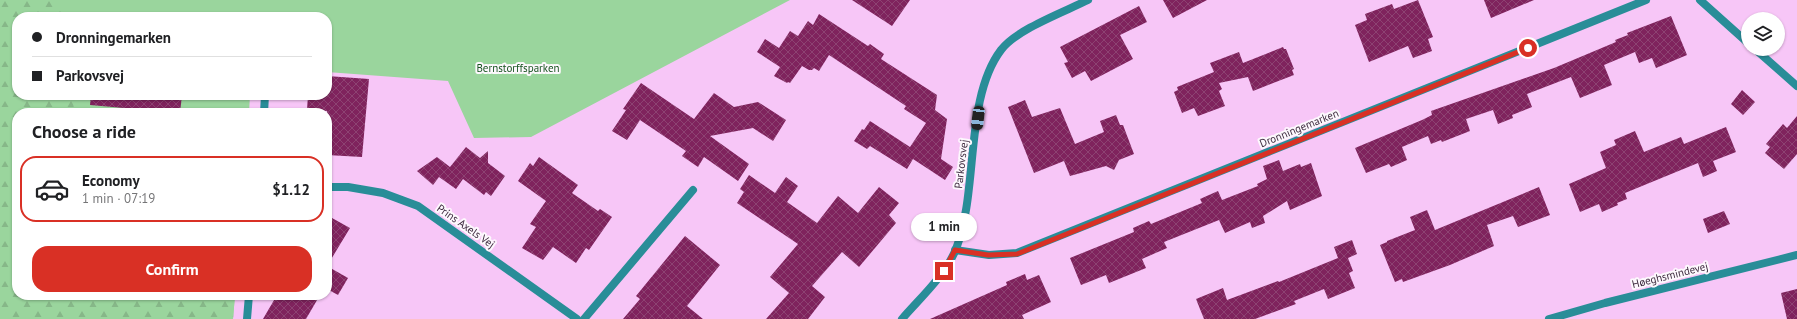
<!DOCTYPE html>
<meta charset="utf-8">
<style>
body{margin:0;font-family:"PT Sans",sans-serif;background:#f6f6f6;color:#202124;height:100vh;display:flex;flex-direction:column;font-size:15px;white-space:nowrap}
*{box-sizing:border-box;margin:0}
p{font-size:13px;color:#757577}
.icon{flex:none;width:22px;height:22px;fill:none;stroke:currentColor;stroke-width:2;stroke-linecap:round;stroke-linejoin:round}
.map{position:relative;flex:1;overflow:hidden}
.details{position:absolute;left:12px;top:108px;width:320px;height:192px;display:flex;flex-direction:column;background:#fff;border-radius:16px;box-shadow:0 1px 3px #0004}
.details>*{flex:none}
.top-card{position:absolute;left:12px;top:12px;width:320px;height:88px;border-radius:16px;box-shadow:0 1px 3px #0004;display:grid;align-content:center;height:88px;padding:0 20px;background:#fff}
.buttons{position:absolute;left:1741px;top:12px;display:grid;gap:8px}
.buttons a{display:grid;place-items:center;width:44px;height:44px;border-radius:50%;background:#fff;box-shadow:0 1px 3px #0004;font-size:20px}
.end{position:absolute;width:18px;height:18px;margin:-9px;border:5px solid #d93025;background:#fff;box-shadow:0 0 0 2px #fff}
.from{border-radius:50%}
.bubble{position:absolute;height:28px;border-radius:14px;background:#fff;box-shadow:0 1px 3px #0004;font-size:13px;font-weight:600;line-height:28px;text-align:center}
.car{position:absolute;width:12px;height:24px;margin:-12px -6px;border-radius:5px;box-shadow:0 0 3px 1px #0007;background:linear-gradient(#222 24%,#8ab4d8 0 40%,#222 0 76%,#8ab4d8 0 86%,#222 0)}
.top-card b{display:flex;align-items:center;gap:14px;height:38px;font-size:15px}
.top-card b+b{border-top:1px solid #e0e0e0}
.top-card i{width:10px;height:10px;background:#202124}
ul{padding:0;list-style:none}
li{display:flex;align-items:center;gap:12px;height:66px;margin:0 8px 6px;padding:0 12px;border:2px solid #e0e0e0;border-radius:16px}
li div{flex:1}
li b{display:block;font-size:15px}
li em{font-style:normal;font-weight:600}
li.active{border-color:#d93025}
li>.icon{width:36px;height:36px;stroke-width:1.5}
h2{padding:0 20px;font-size:18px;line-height:48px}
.action{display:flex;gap:8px;margin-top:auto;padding:8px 20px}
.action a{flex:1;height:46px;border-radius:16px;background:#d93025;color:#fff;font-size:16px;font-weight:600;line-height:46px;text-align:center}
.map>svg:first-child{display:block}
.green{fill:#9ad59d}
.forest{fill:url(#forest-firs)}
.building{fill:url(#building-cross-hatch)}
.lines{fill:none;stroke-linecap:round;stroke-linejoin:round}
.minor{stroke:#298d98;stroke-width:8}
.tertiary{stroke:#298d98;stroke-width:8}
.route{stroke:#d93025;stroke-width:5}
.labels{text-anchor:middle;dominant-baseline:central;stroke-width:4;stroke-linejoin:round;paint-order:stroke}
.park-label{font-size:11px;fill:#195522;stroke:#fdf8fd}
.street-label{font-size:11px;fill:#3f2c40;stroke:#fdf8fd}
</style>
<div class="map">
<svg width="1797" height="319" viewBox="0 0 1797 319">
<defs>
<pattern id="forest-firs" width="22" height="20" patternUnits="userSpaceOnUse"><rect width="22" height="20" fill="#9ad59d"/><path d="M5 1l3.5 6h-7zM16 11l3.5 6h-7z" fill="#86b788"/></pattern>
<pattern id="building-cross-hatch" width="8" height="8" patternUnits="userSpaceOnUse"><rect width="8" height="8" fill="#7f235d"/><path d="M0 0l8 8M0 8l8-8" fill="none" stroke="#8d4272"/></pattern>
</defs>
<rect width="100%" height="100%" fill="#f7c6f7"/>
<polygon class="green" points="0,0 790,0 531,137 474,138 448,81 327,72 327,17 17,17 17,95 250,95 249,113 17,113 17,295 235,295 233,319 0,319"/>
<polygon class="forest" points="0,0 66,0 67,17 17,17 17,95 73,95 74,113 17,113 17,295 235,295 233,319 0,319"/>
<g class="building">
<polygon points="852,0 910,0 892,26"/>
<polygon points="1163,0 1207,0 1173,18"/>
<polygon points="1418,0 1433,37 1428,39 1432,51 1413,58 1408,46 1369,62 1355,25 1367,20 1365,14 1392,4 1394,9"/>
<polygon points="1484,0 1534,0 1491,18"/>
<polygon points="1139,6 1147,22 1120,35 1133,59 1091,81 1085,71 1072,78 1064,63 1068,62 1060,47"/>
<polygon points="819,14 868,46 870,44 884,54 881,59 937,95 935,110 947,119 941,159 953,167 945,180 913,159 907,169 870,146 867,149 854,141 862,129 864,130 870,121 910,147 926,123 904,109 906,106 829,55 819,71 814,68 812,70 809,70 802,66 790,83 788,82 787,83 774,76 780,67 757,52 765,39 779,48 790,31 798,36 808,21 813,25"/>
<polygon points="1671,16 1687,55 1656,68 1652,58 1639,63 1635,52 1604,65 1612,85 1580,98 1571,77 1527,94 1532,107 1512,115 1513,118 1498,124 1493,110 1466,119 1470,131 1442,142 1441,140 1431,144 1428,136 1402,147 1407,160 1391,167 1389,164 1366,173 1355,148 1422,120 1432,115 1431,111 1554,68 1616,42 1615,40 1628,35 1627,33"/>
<polygon points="1283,47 1284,49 1286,49 1294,69 1292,70 1294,75 1253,91 1248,77 1219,83 1222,89 1219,91 1225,106 1198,116 1194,108 1182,113 1174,92 1178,90 1177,87 1214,72 1210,63 1239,52 1243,63"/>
<polygon points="327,76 369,79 362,157 327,155 327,111 307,110 308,95 327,95"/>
<polygon points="641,83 694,119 714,93 734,107 758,102 786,120 773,141 753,128 710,136 749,164 738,181 704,157 698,167 682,156 686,151 640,120 627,140 612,131 626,110 623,109"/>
<polygon points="1742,90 1755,102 1743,115 1731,104"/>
<polygon points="91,95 182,95 180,113 90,105"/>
<polygon points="1025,100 1032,117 1060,108 1075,144 1104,132 1100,121 1116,115 1120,125 1123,125 1134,154 1119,160 1114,170 1106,166 1070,176 1064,161 1034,173 1008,107"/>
<polygon points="1797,116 1797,154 1784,169 1765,153 1770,147 1766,144 1783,124 1787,128"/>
<polygon points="1726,127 1736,152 1713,161 1717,171 1703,177 1698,163 1625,193 1627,199 1617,203 1618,205 1602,212 1599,204 1580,212 1569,184 1606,168 1600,152 1616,145 1614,140 1635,131 1644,152 1681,137 1684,144"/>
<polygon points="466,147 480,158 488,151 488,163 505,176 491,196 486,192 484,195 463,179 456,189 439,177 433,185 417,171 437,157 450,167"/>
<polygon points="539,157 578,185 572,193 598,211 600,209 612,217 589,250 586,248 576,263 553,247 543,260 522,248 536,227 530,224 546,201 518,181 530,163 533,166"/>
<polygon points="1279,160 1283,171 1300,164 1301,167 1311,163 1322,196 1290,210 1287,201 1263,216 1265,223 1252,228 1250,222 1225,233 1219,220 1164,242 1167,248 1142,259 1146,268 1109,283 1106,275 1081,285 1070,258 1134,232 1133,228 1149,221 1151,224 1202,203 1200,199 1218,191 1222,200 1258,186 1257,184 1267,179 1263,166"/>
<polygon points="749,175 775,193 786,177 798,186 787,202 817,223 838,196 858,213 879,187 899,203 889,215 896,223 859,267 842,252 812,286 825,297 808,319 766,319 789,293 770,277 798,244 737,203 744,192 740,189"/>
<polygon points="1539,187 1550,215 1518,227 1513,216 1487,225 1494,246 1450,265 1403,282 1402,279 1395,282 1380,245 1387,242 1387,241 1415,230 1410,217 1427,210 1435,230"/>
<polygon points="1724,211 1730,224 1708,233 1703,219"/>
<polygon points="332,218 350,228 327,266 348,278 338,295 327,289 327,226"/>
<polygon points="685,236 720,265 687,306 703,319 623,319 640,299 636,296"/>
<polygon points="1352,240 1357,254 1348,258 1353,271 1349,273 1355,288 1328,299 1324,289 1294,301 1296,304 1255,319 1204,319 1196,299 1223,288 1227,300 1278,281 1279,282 1338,258 1334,247"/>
<polygon points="1025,274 1027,280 1039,275 1051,302 1022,315 1024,319 930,319 1007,285 1006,282"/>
<polygon points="1797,289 1797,319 1787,319 1781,293"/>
<polygon points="277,295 320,295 306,319 263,319"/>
</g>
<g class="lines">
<g class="minor">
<polyline points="1700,0 1748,43"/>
<polyline points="1755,49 1797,86"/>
<polyline points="264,113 265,95"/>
<polyline points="327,187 348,187 383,193 418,206 577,319"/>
<polyline points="955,250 989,255 1017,253 1646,0"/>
<polyline points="247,319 249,295"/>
<polyline points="584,319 693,190"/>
<path d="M902 319C920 298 945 276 956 249 979 190 964 99 1001 50 1017 29 1064 12 1088 0"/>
</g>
<polyline class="tertiary" points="1549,319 1605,303 1797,255"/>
</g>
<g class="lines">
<polyline class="route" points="944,271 955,250 988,255 1017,254 1528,48"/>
</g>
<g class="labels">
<g class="park-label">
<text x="518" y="68">Bernstorffsparken</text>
</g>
<g class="street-label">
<text transform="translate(1299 128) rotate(-22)">Dronningemarken</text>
<text transform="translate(961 164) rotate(-83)">Parkovsvej</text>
<text transform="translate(466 226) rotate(35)">Prins Axels Vej</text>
<text transform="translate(1670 275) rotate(-14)">Høeghsmindevej</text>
</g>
</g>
</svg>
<div class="buttons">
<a><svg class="icon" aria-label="layers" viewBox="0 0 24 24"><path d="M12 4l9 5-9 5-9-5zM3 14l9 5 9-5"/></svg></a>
</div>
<i class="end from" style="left:1528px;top:48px"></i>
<i class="end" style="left:944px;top:271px"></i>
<div class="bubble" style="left:911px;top:213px;width:66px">1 min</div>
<i class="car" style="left:978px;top:118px;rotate:187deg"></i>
<div class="top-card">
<b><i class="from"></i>Dronningemarken</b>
<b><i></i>Parkovsvej</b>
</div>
<section class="details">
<h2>Choose a ride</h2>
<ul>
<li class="active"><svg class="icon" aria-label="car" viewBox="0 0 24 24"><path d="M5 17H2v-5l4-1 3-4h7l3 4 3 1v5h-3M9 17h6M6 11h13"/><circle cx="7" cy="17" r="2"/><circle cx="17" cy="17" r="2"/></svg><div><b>Economy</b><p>1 min · 07:19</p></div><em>$1.12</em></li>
</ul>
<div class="action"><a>Confirm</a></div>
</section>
</div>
